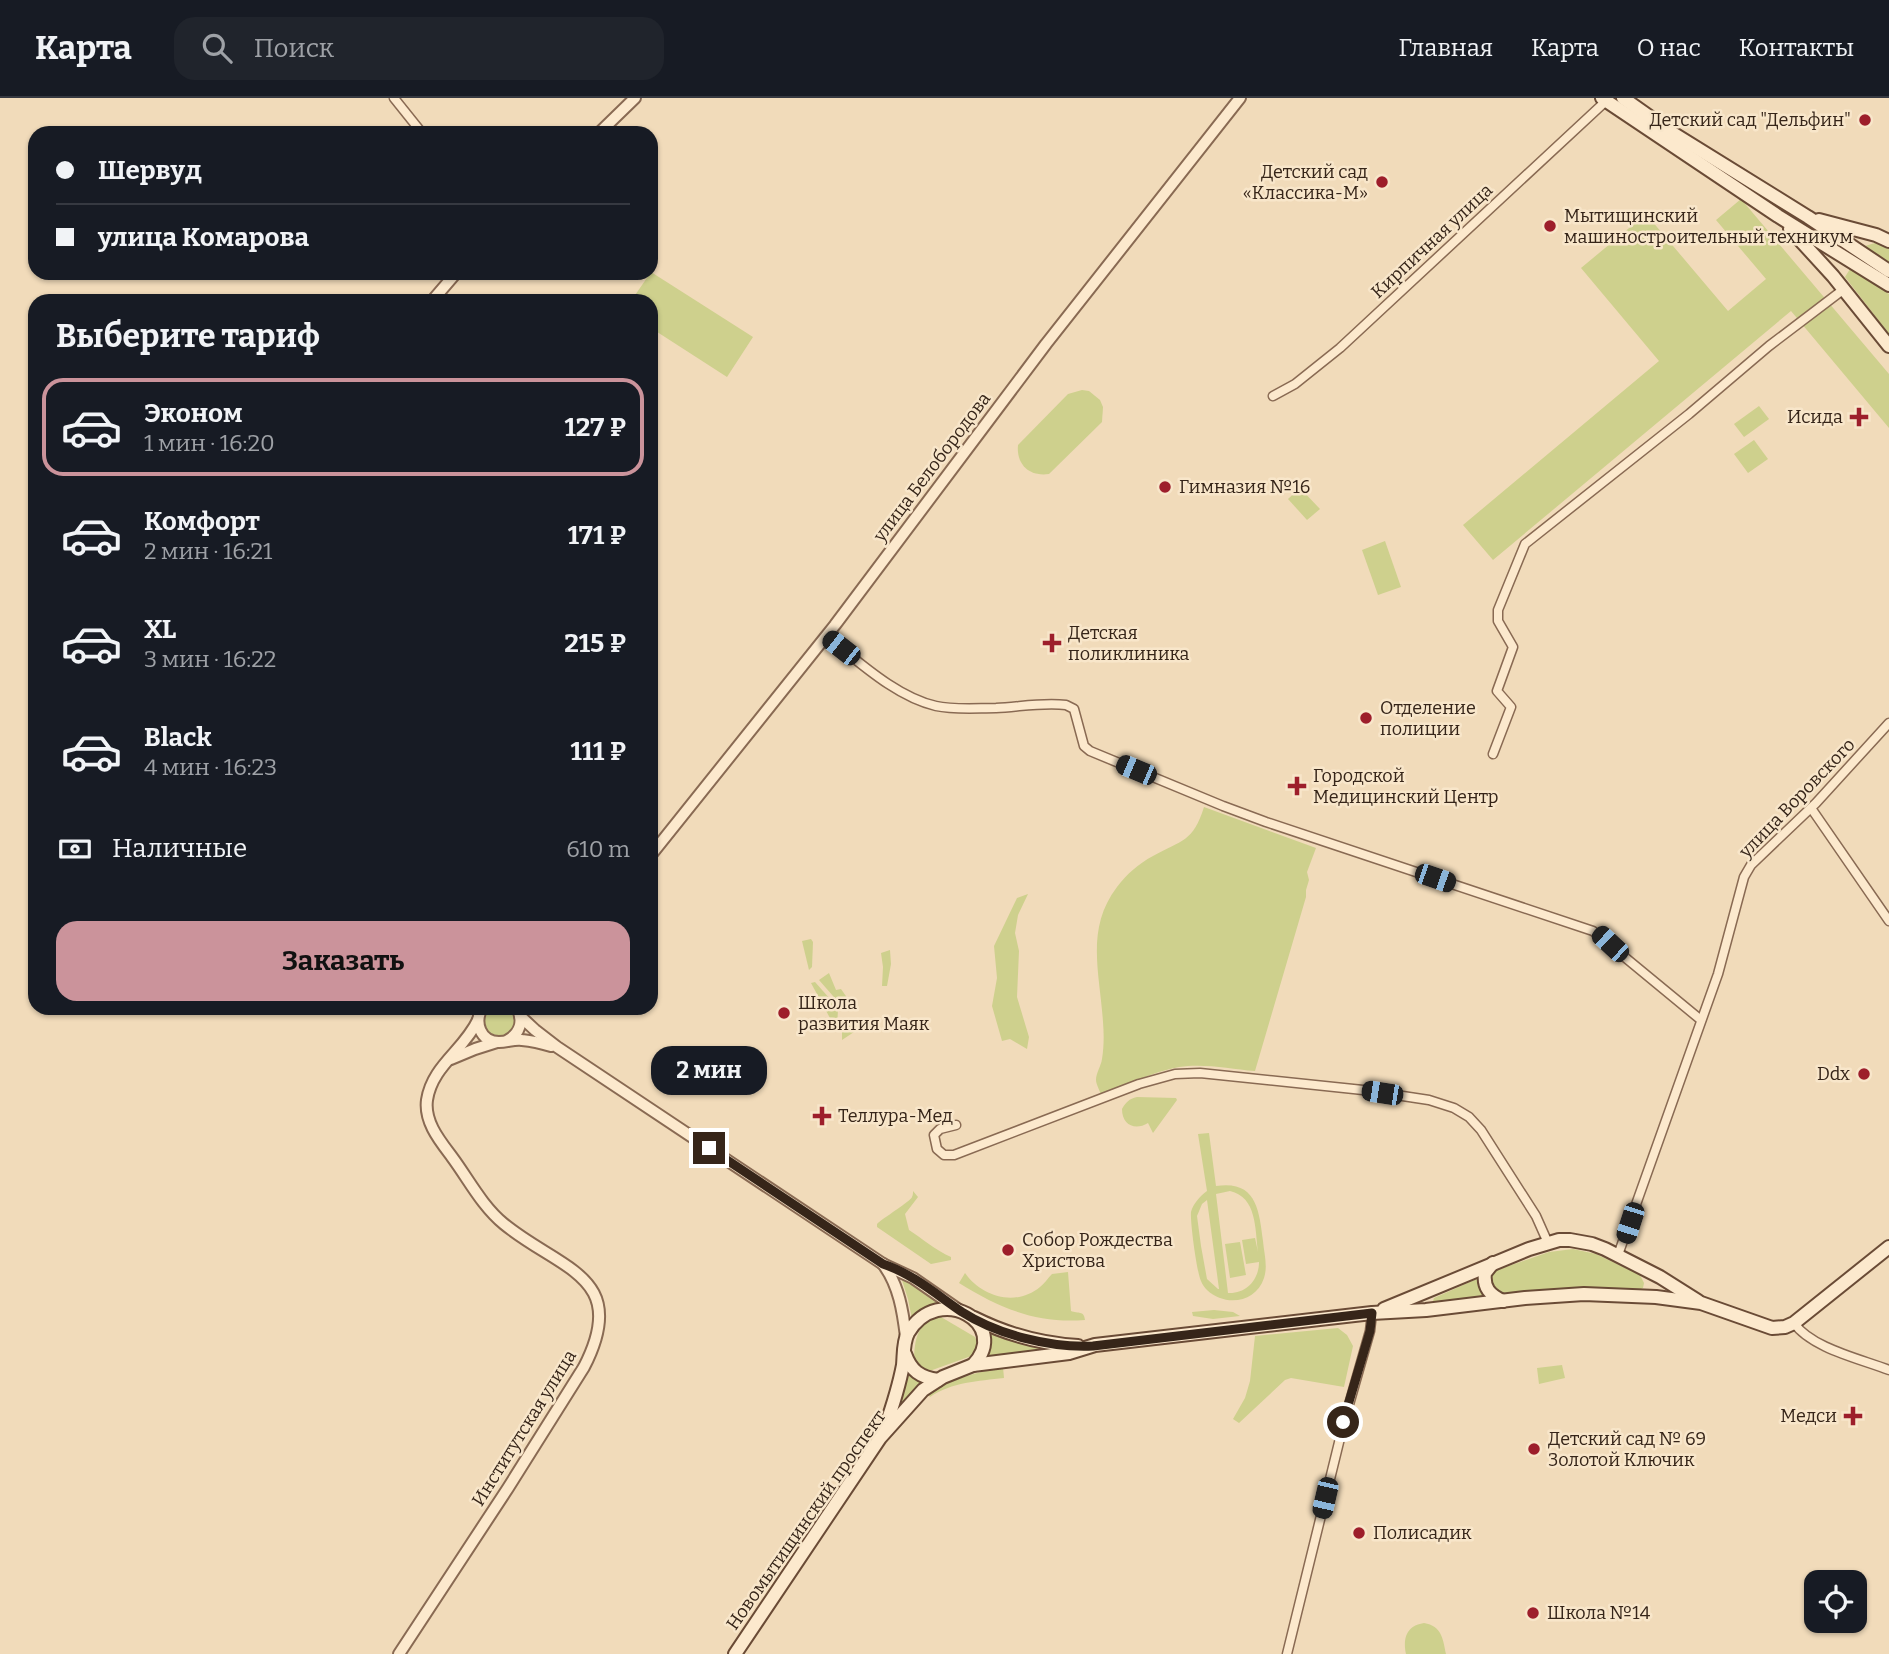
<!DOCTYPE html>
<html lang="ru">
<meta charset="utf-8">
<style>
body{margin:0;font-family:Bitter,serif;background:#20242c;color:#f1f3f6;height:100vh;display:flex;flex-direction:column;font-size:26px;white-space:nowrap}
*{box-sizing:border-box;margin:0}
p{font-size:23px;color:#9ea1a6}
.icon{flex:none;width:38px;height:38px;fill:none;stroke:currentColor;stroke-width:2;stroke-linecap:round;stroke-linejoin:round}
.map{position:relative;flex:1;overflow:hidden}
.details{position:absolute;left:28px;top:196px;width:630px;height:721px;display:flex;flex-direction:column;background:#171b24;border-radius:21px;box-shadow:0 2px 5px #0004}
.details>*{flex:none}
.banner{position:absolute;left:28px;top:28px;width:630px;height:154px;border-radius:21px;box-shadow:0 2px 5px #0004;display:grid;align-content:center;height:154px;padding:0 28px;background:#171b24}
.tools{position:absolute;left:1804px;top:1472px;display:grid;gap:14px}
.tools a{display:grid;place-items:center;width:63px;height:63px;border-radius:14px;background:#171b24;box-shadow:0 2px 5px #0004;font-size:35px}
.end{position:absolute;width:32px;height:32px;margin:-16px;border:9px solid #362519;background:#fff;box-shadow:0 0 0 4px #fff}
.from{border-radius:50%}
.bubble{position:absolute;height:49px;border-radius:21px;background:#171b24;box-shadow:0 2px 5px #0004;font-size:23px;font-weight:700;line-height:49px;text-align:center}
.car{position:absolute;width:21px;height:42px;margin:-21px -10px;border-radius:9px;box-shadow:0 0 5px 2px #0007;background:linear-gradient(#222 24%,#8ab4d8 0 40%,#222 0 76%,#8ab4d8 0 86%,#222 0)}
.banner b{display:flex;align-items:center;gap:24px;height:66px;font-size:26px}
.banner b+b{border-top:2px solid #363941}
.banner i{width:18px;height:18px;background:#f1f3f6}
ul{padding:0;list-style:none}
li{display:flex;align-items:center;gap:21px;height:98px;margin:0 14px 10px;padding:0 14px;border:4px solid transparent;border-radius:21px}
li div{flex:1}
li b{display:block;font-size:26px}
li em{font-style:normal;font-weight:700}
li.current{border-color:#cb939b}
li>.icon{width:63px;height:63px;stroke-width:1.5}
h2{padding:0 28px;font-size:32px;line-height:84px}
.pay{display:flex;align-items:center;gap:18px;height:77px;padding:0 28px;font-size:26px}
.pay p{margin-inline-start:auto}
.action{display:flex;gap:14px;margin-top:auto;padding:14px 28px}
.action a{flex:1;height:80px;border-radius:21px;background:#cb939b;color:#111;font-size:28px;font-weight:700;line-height:80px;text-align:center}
header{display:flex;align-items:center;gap:42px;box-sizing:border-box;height:98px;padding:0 35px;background:#171b24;border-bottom:2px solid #363941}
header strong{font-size:33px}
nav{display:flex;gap:38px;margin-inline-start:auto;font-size:24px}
.search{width:490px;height:63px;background:#20242c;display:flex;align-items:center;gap:18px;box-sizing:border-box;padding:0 24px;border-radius:21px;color:#9ea1a6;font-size:26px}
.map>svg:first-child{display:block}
.green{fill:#ced08d;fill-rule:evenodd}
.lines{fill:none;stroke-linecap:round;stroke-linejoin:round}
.minor-casing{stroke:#896a53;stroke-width:11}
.tertiary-casing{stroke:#896a53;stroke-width:14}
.secondary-casing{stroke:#6a4b36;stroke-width:16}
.minor{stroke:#fce9cd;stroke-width:8}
.tertiary{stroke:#fce9cd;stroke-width:10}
.secondary{stroke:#fce9cd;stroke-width:12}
.route{stroke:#362519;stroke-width:9}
.poi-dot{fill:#9d1e2b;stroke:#f8e6ca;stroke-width:2.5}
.labels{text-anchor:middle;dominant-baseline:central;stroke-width:5;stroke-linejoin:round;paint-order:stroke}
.poi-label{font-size:18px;fill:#362519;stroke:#f8e6ca;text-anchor:start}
.street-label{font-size:18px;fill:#362519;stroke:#f8e6ca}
</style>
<header>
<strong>Карта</strong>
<div class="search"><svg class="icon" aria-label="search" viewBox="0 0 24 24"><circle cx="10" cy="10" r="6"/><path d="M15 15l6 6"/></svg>Поиск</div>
<nav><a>Главная</a><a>Карта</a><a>О нас</a><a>Контакты</a></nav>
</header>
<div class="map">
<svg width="1889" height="1556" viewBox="0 0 1889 1556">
<rect width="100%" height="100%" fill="#f1dbba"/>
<g class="green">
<polygon points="1741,101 1889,276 1889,330 1791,213 1493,462 1463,427 1659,263 1581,170 1646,116 1728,213 1766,181 1716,122"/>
<polygon points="1875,145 1889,151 1889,164 1865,148"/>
<polygon points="1850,171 1889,196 1889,236 1845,179"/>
<polygon points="651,174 753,239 727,279 651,230 651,203 631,203"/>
<path d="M1082 292 1089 293 1100 302 1103 309 1102 324 1049 376C1029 379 1016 366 1018 347L1068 296Z"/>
<polygon points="1759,308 1769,321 1744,339 1734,326"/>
<polygon points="1754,342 1768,361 1748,375 1734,356"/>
<polygon points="1300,390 1320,411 1307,422 1288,401"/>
<polygon points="1385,443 1401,489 1378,497 1362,452"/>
<path d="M1204 709 1316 750 1307 774 1309 782 1306 792V799L1255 973C1230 971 1204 965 1179 969 1152 974 1126 987 1101 997 1100 993 1096 986 1096 982 1096 975 1101 968 1102 961 1104 949 1104 936 1103 924 1100 876 1085 831 1117 789 1127 776 1138 766 1153 758 1182 742 1193 744 1204 709Z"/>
<polygon points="1028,796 1018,817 1015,835 1019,853 1017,899 1029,939 1027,951 1010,941 1002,943 992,908 997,880 994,848 1017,800"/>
<polygon points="811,841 813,844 812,869 809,872 802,843"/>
<polygon points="890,852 891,866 887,888 882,888 883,869 881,855"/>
<polygon points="829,875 836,892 841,891 848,901 840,906 819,882"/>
<polygon points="815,884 838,910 837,933 811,885"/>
<path d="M488 910H510C537 947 461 945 488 910Z"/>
<polygon points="851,921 857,932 842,942 842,926"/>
<path d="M1137 999 1176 1000 1177 1002 1153 1035 1148 1025C1135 1033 1122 1027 1122 1011 1126 1004 1129 1001 1137 999Z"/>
<path d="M1209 1035 1216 1088C1256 1082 1259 1111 1263 1143 1264 1155 1268 1168 1264 1180 1256 1205 1225 1209 1207 1192 1205 1190 1202 1186 1201 1183 1197 1175 1190 1124 1191 1114 1193 1106 1200 1098 1207 1093L1198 1036ZM1230 1093C1257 1099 1255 1131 1258 1154L1255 1140 1242 1142 1246 1166 1259 1164C1259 1182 1246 1196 1228 1195L1216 1096ZM1207 1102 1219 1191H1218L1207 1181 1201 1148 1197 1118 1202 1106Z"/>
<path d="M913 1093 918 1099 905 1116 909 1132C923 1141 935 1152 951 1159V1162L931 1166 877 1129V1126C883 1120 911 1103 912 1099 913 1097 913 1095 913 1093Z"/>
<polygon points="1240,1144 1246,1177 1230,1180 1225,1146"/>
<polygon points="1573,1151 1596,1156 1640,1177 1644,1185 1643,1190 1636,1193 1504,1198 1492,1191 1490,1180 1494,1173 1549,1154"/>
<path d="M1068 1174 1071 1213C1078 1216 1084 1212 1085 1222 1037 1226 999 1210 959 1185L965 1175C982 1199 1016 1209 1040 1189 1044 1186 1048 1180 1052 1176Z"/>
<polygon points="901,1179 941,1206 922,1211 912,1221 908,1201"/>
<polygon points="1479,1180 1481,1194 1485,1200 1437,1205 1433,1203 1434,1200"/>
<polygon points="1214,1212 1233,1214 1240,1218 1213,1221 1193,1218 1192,1214"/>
<path d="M941 1219 975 1239 979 1249 974 1257 924 1275 914 1264C914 1243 917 1222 941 1219Z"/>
<polygon points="1338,1230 1347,1237 1353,1248 1344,1289 1291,1280 1285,1282 1239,1325 1233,1321 1245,1300 1250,1283 1255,1238"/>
<polygon points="987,1234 1020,1244 1053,1250 1053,1252 985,1261 990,1248"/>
<polygon points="1562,1267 1565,1280 1539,1286 1537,1270"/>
<path d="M1003 1269 1004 1280C978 1283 952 1284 930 1299L929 1297C951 1280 976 1275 1003 1269Z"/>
<polygon points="908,1275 916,1282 925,1284 910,1297 896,1314"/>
<path d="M1424 1525C1442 1528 1443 1541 1446 1556H1406C1403 1540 1406 1528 1424 1525Z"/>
</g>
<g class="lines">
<defs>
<g id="minor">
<polyline points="394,0 422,35"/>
<polyline points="1273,298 1295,286 1340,250 1606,3"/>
<path d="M826 538C858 563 896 599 936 608 954 612 977 610 996 610 1019 609 1043 604 1066 607L1074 611 1084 648 1090 653 1223 708 1266 724 1593 833 1701 922"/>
<polyline points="1493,656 1511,609 1497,593 1513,549 1498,523 1498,512 1525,446 1689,316 1769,248 1844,191"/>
<polyline points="1811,710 1889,823"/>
<polyline points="956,1027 940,1031 934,1037 937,1051 944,1057 954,1057 1139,986 1175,976 1200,975 1363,992 1429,1002 1454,1010 1469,1019 1481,1032 1536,1118 1548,1145"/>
<polyline points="1618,1157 1718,876 1744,779 1751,767 1816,705 1889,625"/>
<path d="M1794 1225C1811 1250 1861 1261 1889 1272"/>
<polyline points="1287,1556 1344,1324 1370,1233 1372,1215"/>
</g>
<g id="tertiary">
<polyline points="599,35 635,0"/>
<polyline points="432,203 456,175"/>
<polyline points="651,757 835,527 1046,246 1240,0"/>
<path d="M482 910C474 924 480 944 499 944 507 944 514 941 522 942 532 943 541 945 551 948"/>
<polyline points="520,918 535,932 557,949 883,1166 913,1180 962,1214"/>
<path d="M508 942C520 935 524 923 517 910"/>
<polyline points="451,961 475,951 497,944"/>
<path d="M883 1166C899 1187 903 1214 906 1239"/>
<path d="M399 1556 508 1390 584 1269C631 1178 560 1172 504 1126 482 1108 469 1082 452 1059 440 1043 424 1024 427 1002 432 968 464 952 478 922"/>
</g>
<g id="secondary">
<polyline points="1602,0 1778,118 1889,187"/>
<polyline points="1623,0 1671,34 1808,119 1889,173"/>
<polyline points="1819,122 1876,137 1889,143"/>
<polyline points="1790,131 1833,178 1889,248"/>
<path d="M1493 1165 1485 1175C1483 1190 1490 1197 1503 1203"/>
<polyline points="1384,1211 1529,1151 1559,1142 1570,1142 1592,1146 1605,1151 1660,1179 1698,1203"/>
<path d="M974 1220C1006 1236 1042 1246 1078 1248"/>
<path d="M905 1256C911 1273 920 1279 938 1282"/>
<path d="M885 1330C892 1310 899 1288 903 1267 904 1257 903 1244 908 1235 939 1183 1012 1226 973 1267"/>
<polyline points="735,1556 880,1340 923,1292 943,1279 973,1267 1069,1255 1095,1247 1372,1215 1426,1212 1525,1200 1584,1196 1656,1199 1701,1205 1772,1230 1785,1229 1794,1225 1889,1149"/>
</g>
</defs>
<use href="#minor" class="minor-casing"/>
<use href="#tertiary" class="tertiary-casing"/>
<use href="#secondary" class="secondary-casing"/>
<use href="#minor" class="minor"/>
<use href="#tertiary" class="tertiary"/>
<use href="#secondary" class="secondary"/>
</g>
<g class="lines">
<path class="route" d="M709 1050 883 1166C913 1176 937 1197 962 1214 998 1237 1051 1250 1093 1248L1372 1215 1370 1233 1343 1324"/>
</g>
<g class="poi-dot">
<circle cx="1865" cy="22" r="7"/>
<circle cx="1382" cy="84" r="7"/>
<circle cx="1550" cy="128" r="7"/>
<path d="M1855.5 308.5h7v7h7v7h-7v7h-7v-7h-7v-7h7z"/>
<circle cx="1165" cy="389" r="7"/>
<path d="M1048.5 534.5h7v7h7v7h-7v7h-7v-7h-7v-7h7z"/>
<circle cx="1366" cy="620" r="7"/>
<path d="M1293.5 677.5h7v7h7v7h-7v7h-7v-7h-7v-7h7z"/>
<circle cx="784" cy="915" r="7"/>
<circle cx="1864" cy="976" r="7"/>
<path d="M818.5 1007.5h7v7h7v7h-7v7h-7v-7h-7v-7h7z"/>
<circle cx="1008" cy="1152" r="7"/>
<path d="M1849.5 1307.5h7v7h7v7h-7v7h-7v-7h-7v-7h7z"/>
<circle cx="1534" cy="1351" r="7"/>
<circle cx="1359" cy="1435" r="7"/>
<circle cx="1533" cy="1515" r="7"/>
</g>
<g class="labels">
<g class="poi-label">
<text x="1851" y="22" text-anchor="end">Детский сад "Дельфин"</text>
<text x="1368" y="74" text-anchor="end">Детский сад<tspan x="1368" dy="21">«Классика-М»</tspan></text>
<text x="1564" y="118">Мытищинский<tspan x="1564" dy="21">машиностроительный техникум</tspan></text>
<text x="1843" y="319" text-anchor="end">Исида</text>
<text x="1179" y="389">Гимназия №16</text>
<text x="1068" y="535">Детская<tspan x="1068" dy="21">поликлиника</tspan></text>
<text x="1380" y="610">Отделение<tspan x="1380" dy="21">полиции</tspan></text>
<text x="1313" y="678">Городской<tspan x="1313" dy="21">Медицинский Центр</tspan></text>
<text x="798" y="905">Школа<tspan x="798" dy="21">развития Маяк</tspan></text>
<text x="1850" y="976" text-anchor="end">Ddx</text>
<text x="838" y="1018">Теллура-Мед</text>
<text x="1022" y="1142">Собор Рождества<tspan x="1022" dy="21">Христова</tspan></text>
<text x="1837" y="1318" text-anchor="end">Медси</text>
<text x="1548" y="1341">Детский сад № 69<tspan x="1548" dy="21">Золотой Ключик</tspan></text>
<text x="1373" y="1435">Полисадик</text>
<text x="1547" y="1515">Школа №14</text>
</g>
<g class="street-label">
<text transform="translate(1432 143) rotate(-43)">Кирпичная улица</text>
<text transform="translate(932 369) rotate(-53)">улица Белобородова</text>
<text transform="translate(1797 700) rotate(-46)">улица Воровского</text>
<text transform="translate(524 1330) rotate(-58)">Институтская улица</text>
<text transform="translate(806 1422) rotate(-55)">Новомытищинский проспект</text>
</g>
</g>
</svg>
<div class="tools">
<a><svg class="icon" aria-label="locate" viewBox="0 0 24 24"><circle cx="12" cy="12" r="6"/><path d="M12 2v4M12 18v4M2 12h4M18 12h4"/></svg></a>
</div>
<i class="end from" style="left:1343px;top:1324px"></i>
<i class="end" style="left:709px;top:1050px"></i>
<div class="bubble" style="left:651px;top:948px;width:116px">2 мин</div>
<i class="car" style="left:841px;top:550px;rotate:308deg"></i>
<i class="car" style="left:1136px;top:672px;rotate:293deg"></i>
<i class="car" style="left:1435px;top:780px;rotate:109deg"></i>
<i class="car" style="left:1610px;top:846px;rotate:313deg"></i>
<i class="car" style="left:1382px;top:995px;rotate:279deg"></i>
<i class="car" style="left:1630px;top:1125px;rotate:198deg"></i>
<i class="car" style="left:1325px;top:1400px;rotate:193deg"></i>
<div class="banner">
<b><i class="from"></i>Шервуд</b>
<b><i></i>улица Комарова</b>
</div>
<section class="details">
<h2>Выберите тариф</h2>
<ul>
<li class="current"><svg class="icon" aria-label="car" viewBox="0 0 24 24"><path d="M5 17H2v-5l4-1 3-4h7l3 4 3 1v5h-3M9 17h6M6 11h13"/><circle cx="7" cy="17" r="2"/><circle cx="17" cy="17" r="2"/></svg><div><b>Эконом</b><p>1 мин · 16:20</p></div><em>127 ₽</em></li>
<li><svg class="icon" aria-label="car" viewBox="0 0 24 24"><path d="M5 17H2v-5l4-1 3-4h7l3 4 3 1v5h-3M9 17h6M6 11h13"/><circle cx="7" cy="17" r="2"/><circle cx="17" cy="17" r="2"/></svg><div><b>Комфорт</b><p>2 мин · 16:21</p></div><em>171 ₽</em></li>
<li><svg class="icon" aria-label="car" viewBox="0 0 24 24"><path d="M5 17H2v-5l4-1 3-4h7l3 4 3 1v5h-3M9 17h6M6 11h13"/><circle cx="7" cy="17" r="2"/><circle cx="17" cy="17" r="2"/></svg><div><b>XL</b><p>3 мин · 16:22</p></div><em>215 ₽</em></li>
<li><svg class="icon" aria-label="car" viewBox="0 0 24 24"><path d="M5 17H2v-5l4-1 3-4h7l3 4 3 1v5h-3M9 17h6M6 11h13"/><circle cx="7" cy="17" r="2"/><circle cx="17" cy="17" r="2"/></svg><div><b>Black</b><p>4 мин · 16:23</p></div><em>111 ₽</em></li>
</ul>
<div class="pay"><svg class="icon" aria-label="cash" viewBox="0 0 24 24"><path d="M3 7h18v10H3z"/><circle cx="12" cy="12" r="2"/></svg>Наличные<p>610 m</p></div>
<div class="action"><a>Заказать</a></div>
</section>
</div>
